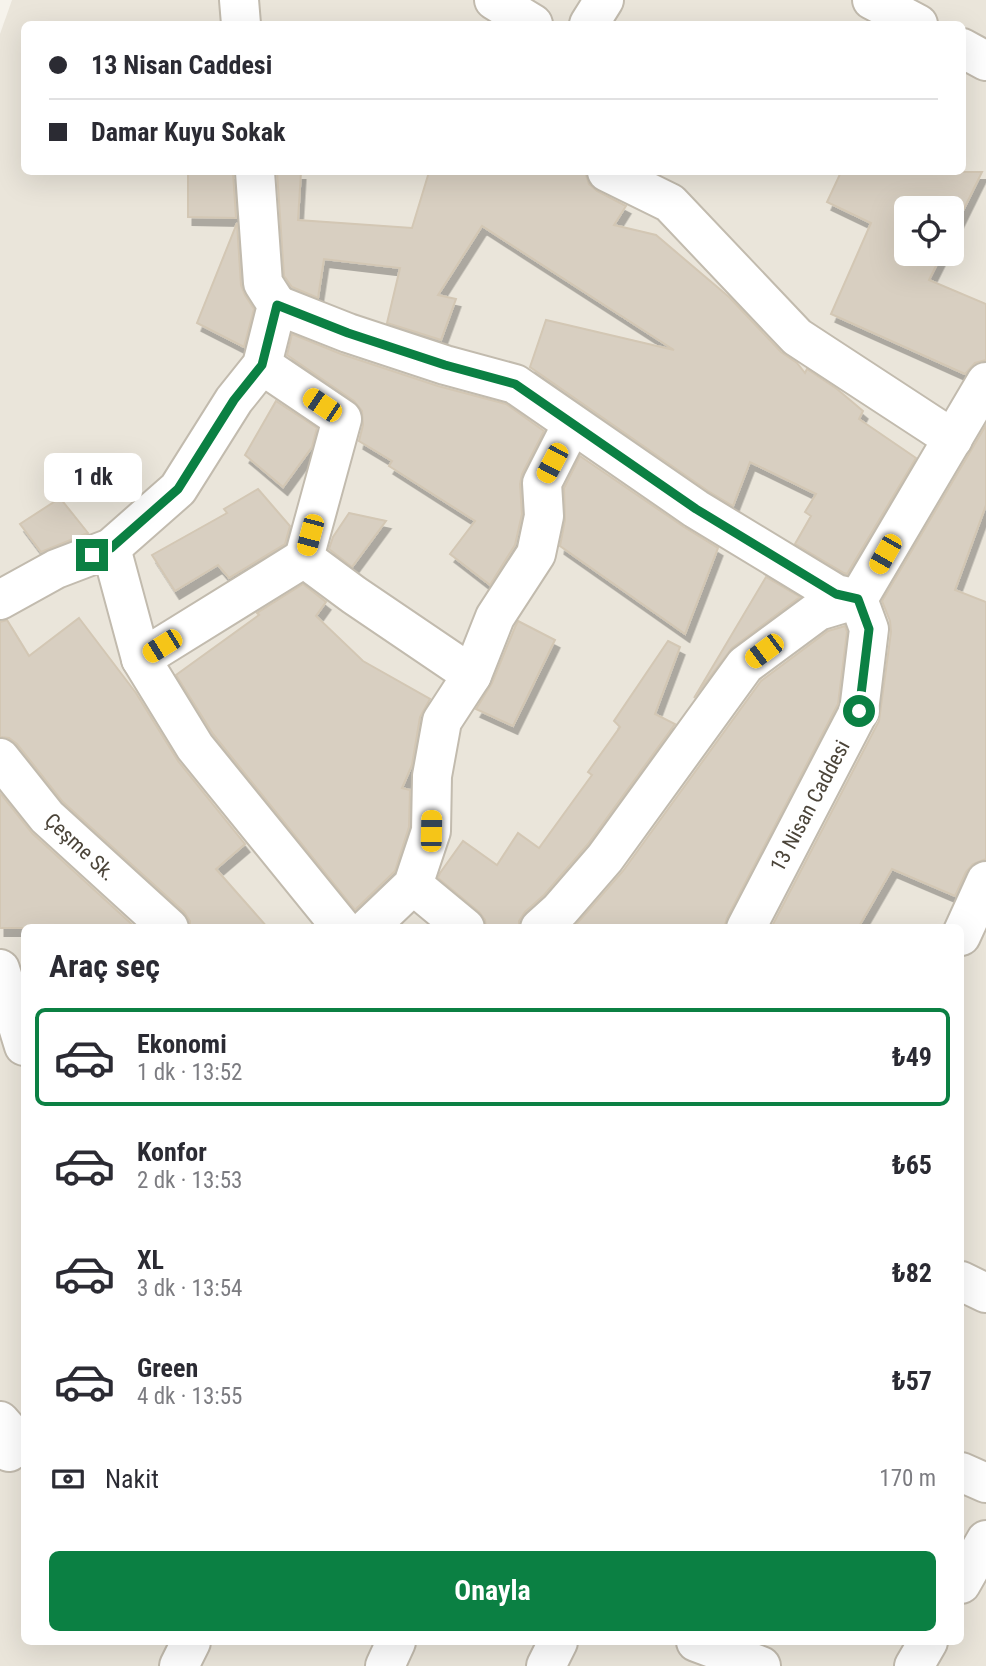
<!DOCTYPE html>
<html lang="tr">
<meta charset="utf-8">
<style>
body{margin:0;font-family:"Roboto Condensed",sans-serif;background:#f2f2f3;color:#2b2b33;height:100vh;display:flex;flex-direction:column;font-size:26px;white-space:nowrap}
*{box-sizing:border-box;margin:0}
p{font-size:23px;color:#7c7c81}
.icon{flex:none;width:38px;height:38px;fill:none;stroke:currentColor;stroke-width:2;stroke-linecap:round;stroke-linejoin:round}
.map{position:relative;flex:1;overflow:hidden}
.panel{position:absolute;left:21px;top:924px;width:943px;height:721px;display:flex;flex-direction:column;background:#fff;border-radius:10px;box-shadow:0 7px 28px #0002}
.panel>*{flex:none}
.hud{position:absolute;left:21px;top:21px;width:945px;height:154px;border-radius:10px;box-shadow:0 7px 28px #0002;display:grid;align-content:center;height:154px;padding:0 28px;background:#fff}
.controls{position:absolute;left:894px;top:196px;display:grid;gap:14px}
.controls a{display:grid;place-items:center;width:70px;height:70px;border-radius:10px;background:#fff;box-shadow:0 7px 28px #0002;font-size:35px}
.end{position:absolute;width:32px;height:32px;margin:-16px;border:9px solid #0b8043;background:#fff;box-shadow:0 0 0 4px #fff}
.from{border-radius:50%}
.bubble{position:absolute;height:49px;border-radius:10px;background:#fff;box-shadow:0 7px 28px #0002;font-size:23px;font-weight:700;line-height:49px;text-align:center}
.car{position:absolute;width:21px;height:42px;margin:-21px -10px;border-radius:9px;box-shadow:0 0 5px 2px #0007;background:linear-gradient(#f5c518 24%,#345 0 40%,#f5c518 0 76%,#345 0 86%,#f5c518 0)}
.hud b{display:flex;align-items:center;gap:24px;height:66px;font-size:26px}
.hud b+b{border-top:2px solid #e1e1e2}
.hud i{width:18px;height:18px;background:#2b2b33}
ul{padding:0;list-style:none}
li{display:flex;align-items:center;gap:21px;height:98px;margin:0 14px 10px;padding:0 14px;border:4px solid transparent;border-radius:10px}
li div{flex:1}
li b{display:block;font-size:26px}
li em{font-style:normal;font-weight:700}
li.active{border-color:#0b8043}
li>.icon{width:63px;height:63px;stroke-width:1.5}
h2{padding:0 28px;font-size:32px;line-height:84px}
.pay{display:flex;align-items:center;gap:18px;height:77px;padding:0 28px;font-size:26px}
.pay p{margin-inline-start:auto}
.primary-button{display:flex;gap:14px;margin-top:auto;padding:14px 28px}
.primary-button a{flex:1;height:80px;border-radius:10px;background:#0b8043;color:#fff;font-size:28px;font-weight:700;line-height:80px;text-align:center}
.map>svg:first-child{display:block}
.residential{fill:#eae5da;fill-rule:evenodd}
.building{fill:#d8cfc1;stroke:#d3c7b4;stroke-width:2;filter:url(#shadow)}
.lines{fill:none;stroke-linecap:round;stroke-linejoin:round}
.minor-casing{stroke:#c2bbae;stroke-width:42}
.minor{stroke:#fff;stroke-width:38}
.route{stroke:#0b8043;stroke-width:9}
.labels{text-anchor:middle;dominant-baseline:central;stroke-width:7;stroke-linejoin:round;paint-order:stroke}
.street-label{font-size:21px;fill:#4b4439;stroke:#fff}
</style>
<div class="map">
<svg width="986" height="1666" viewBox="0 0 986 1666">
<defs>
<filter id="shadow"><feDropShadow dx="4.5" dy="8" stdDeviation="0" flood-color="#0004"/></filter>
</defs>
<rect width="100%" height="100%" fill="#f6f3ec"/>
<path class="residential" d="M12 0H986V1666H0V34ZM24 24H962V172H24ZM906 208H952V254H906ZM24 928H961V1642H24Z"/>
<g class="building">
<polygon points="188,172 233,172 236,218 188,217"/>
<polygon points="277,172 301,172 298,220 412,228 429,172 585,172 589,184 597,191 626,206 614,225 656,235 729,297 781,352 797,363 805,373 807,369 837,389 863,411 859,419 916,458 847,574 844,573 795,544 811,516 805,512 816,494 750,462 733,506 708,491 530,367 546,320 674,350 482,226 438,295 456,299 441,340 387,323 400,268 324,259 318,298 292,287 284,276"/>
<polygon points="841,172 982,172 952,233 952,208 906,208 906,254 942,254 929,280 986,304 986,360 975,363 965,374 831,314 871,223 827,202"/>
<polygon points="237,223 241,285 245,295 254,309 244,347 197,323"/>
<polygon points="292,334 341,354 438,386 506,404 544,431 522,474 520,484 522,514 515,545 490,585 450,554 475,521 389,466 392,461 359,441 363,425 362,411 354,401 287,355"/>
<polygon points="276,401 317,428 312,447 283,487 245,455"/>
<polygon points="986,425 986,505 955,590 986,602 986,859 973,864 966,872 955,896 892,869 858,928 771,928 879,721 891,632 890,621 882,601"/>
<polygon points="580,456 684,527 718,548 685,634 560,546 565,520 564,488"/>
<polygon points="258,489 290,526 285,544 229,578 218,565 175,591 152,555 227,513 224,509"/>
<polygon points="60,498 88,533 41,552 20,524"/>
<polygon points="349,513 386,521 352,567 329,549 333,537"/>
<polygon points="766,577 800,597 732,648 694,698"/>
<polygon points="303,584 326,602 316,616 363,661 430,699 420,717 412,765 402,788 410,790 409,827 395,871 355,910 213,734 176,675 259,615 257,613"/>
<polygon points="79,618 136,693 178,761 245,844 216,869 268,928 190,928 190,921 184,912 63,802 17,744 9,738 0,737 0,622 7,620 29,656"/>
<polygon points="518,621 555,640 513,726 476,709 492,683 515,627"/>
<polygon points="845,626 847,632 838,704 727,918 724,928 573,928 623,871 761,681 828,631"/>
<polygon points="668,641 680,647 655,714 675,724 588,844 544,895 525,912 519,921 519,928 486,928 485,920 479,912 438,878 440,873 463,841 497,865 518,833 539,848 592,775 588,772 620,727 614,721"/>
<polygon points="0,793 32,833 136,928 0,928"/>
</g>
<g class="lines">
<defs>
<g id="minor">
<polyline points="239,0 241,24"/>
<polyline points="494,0 533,24"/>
<polyline points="872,0 918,24"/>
<polyline points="589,24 604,0"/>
<polyline points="962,48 986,61"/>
<polyline points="607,172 670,203 797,337 953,439"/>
<polyline points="277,305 348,333 445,365 515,384 696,509 836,594 858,599"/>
<polyline points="262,365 342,419 304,558 354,595 472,675"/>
<polyline points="111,548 141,659 195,747 342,928"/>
<polyline points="0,600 56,569 111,548 178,489 234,400 262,365 277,305 263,283 255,172"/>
<polyline points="141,659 304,558"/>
<polyline points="0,758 47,817 169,928"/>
<polyline points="413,885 465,928"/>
<polyline points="368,928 413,885 431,831 432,776 442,721 472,675 495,617 536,554 544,516 542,483 572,424"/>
<polyline points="540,928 560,910 605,858 745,665 818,611 858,599"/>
<polyline points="746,928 859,711 869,629 858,599 986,382"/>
<polyline points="961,936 986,881"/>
<polyline points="0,969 24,1046"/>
<polyline points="961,1281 986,1293"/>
<polyline points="0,1421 7,1429 9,1452"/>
<polyline points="961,1472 986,1483"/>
<polyline points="961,1584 986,1540"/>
<polyline points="696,1642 761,1666"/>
<polyline points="179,1666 191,1642"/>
<polyline points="385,1666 396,1642"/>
<polyline points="546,1666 558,1642"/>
<polyline points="914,1666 928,1642"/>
</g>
</defs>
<use href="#minor" class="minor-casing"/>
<use href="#minor" class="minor"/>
</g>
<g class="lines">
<polyline class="route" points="92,555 111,548 178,489 234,400 262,365 277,305 348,333 445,365 515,384 696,509 836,594 858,599 869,629 859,711"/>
</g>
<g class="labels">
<g class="street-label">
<text transform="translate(810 806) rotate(-62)">13 Nisan Caddesi</text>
<text transform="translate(80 847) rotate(43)">Çeşme Sk.</text>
</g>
</g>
</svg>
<div class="controls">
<a><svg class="icon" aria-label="locate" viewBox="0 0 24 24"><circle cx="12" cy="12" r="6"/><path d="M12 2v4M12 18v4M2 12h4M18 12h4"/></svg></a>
</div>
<i class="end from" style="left:859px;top:711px"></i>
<i class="end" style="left:92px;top:555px"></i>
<div class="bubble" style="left:44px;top:453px;width:98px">1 dk</div>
<i class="car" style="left:322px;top:405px;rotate:304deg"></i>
<i class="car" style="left:552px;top:463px;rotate:208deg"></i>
<i class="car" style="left:310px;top:535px;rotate:195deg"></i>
<i class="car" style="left:885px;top:554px;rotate:210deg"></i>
<i class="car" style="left:162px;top:646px;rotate:238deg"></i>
<i class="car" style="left:764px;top:651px;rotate:233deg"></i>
<i class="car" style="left:431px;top:831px;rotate:1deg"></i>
<div class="hud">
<b><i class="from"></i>13 Nisan Caddesi</b>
<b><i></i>Damar Kuyu Sokak</b>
</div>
<section class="panel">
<h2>Araç seç</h2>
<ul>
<li class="active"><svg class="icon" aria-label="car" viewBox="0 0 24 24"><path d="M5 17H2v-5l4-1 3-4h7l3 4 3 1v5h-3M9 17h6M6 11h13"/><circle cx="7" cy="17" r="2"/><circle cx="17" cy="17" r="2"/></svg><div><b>Ekonomi</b><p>1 dk · 13:52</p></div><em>₺49</em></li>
<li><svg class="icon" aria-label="car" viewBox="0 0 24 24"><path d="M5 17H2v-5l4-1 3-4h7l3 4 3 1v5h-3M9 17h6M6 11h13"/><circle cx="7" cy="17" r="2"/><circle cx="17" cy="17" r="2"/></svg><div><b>Konfor</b><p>2 dk · 13:53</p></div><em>₺65</em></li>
<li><svg class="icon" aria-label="car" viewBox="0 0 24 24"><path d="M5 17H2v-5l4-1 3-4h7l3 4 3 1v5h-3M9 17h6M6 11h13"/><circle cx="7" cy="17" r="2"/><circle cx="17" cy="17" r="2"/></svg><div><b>XL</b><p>3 dk · 13:54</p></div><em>₺82</em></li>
<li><svg class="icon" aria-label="car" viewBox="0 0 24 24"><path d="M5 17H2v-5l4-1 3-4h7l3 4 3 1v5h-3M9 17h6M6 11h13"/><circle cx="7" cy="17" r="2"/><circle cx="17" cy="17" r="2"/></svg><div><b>Green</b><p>4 dk · 13:55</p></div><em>₺57</em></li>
</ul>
<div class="pay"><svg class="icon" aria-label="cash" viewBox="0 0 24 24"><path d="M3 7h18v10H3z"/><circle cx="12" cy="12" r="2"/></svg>Nakit<p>170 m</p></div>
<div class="primary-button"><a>Onayla</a></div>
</section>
</div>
